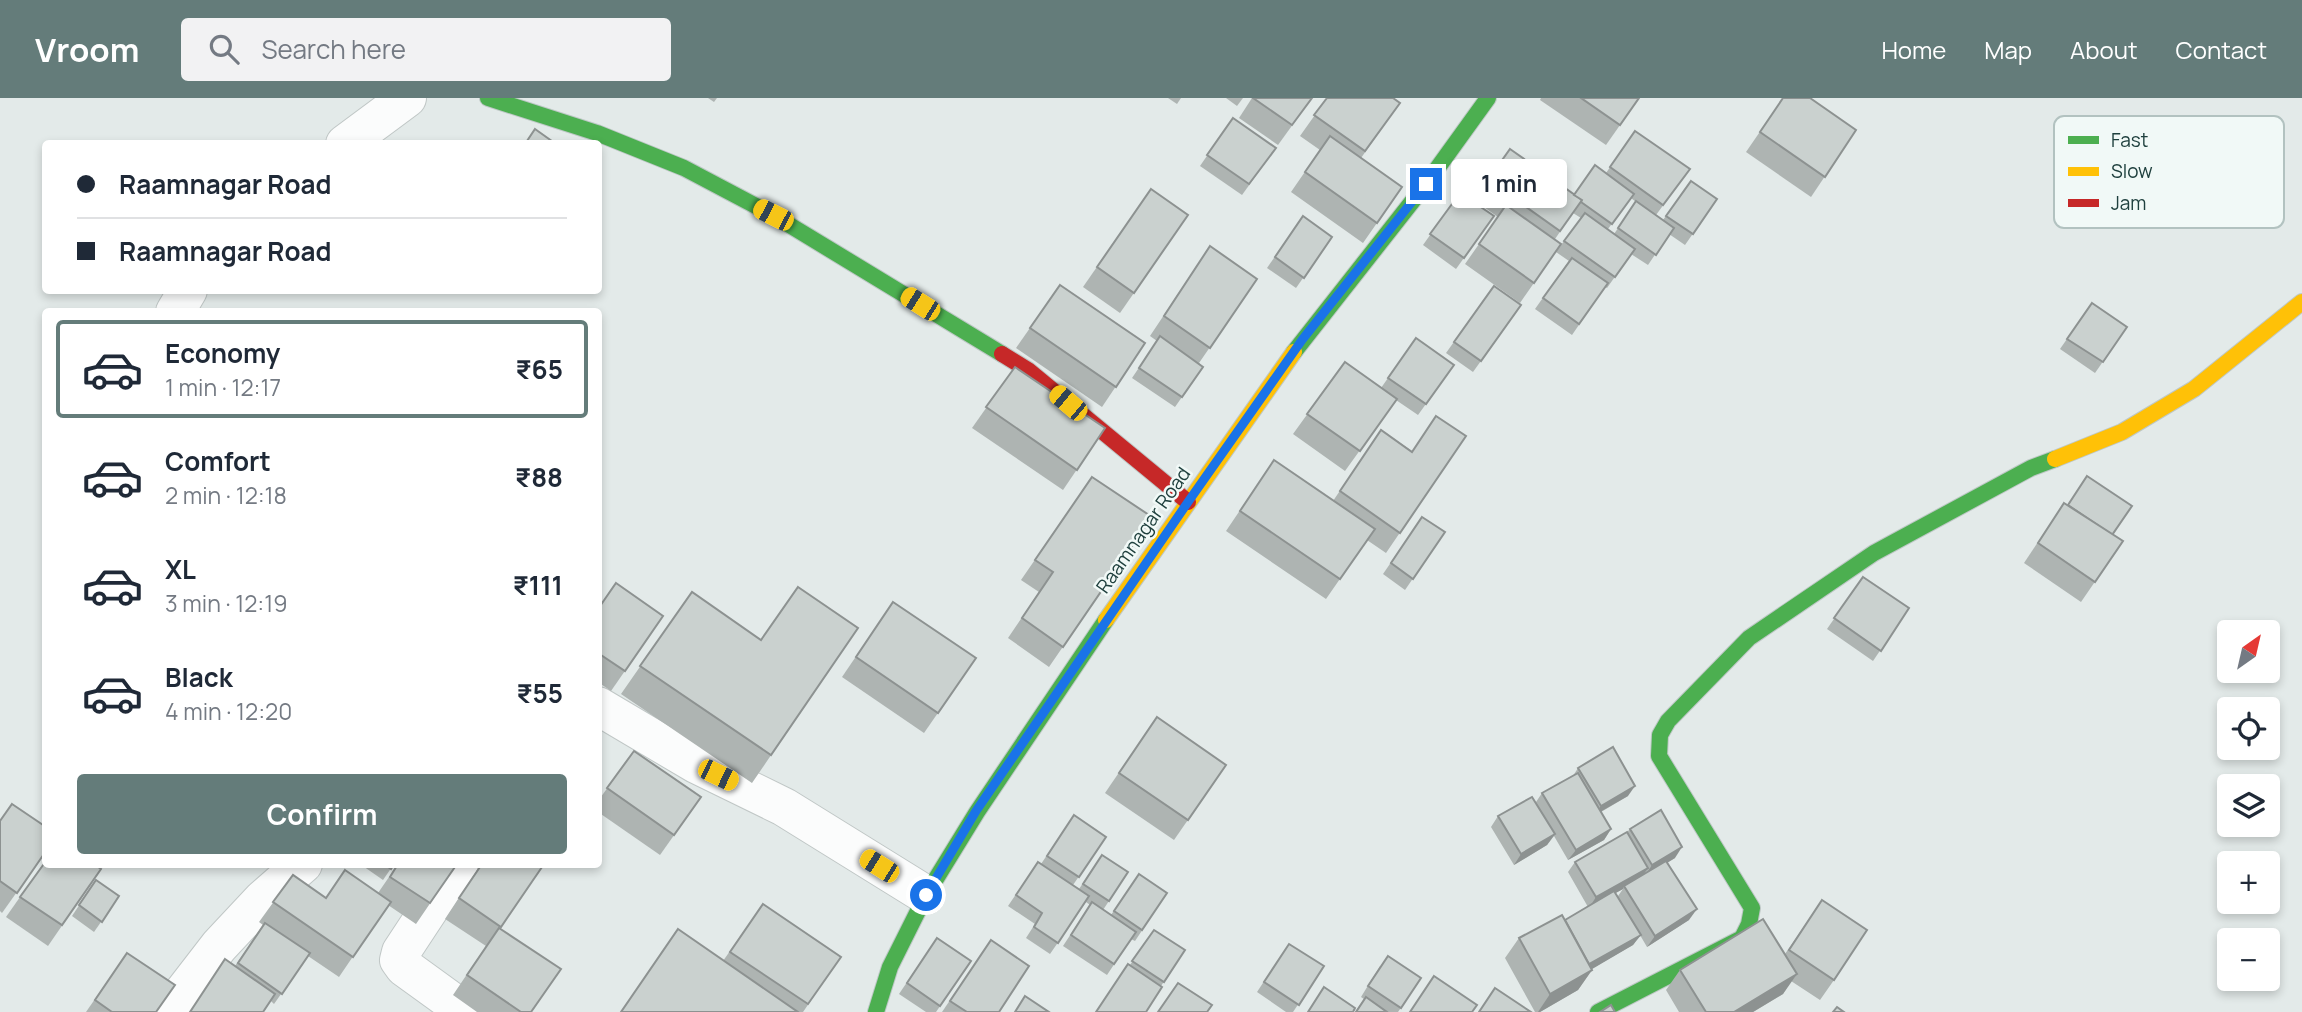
<!DOCTYPE html>
<meta charset="utf-8">
<style>
body{margin:0;font-family:Manrope,sans-serif;background:#f2f2f3;color:#1f2937;height:100vh;display:flex;flex-direction:column;font-size:26px;white-space:nowrap}
*{box-sizing:border-box;margin:0}
p{font-size:23px;color:#747a83}
.icon{flex:none;width:38px;height:38px;fill:none;stroke:currentColor;stroke-width:2;stroke-linecap:round;stroke-linejoin:round}
.map{position:relative;flex:1;overflow:hidden}
.side{position:absolute;left:42px;top:210px;width:560px;height:560px;display:flex;flex-direction:column;background:#fff;border-radius:7px;box-shadow:0 4px 10px #0003}
.side>*{flex:none}
.hud{position:absolute;left:42px;top:42px;width:560px;height:154px;border-radius:7px;box-shadow:0 4px 10px #0003;display:grid;align-content:center;height:154px;padding:0 35px;background:#fff}
.needle{width:46px;rotate:34deg}
.fabs{position:absolute;left:2217px;top:522px;display:grid;gap:14px}
.fabs a{display:grid;place-items:center;width:63px;height:63px;border-radius:7px;background:#fff;box-shadow:0 4px 10px #0003;font-size:35px}
.end{position:absolute;width:32px;height:32px;margin:-16px;border:9px solid #1a73e8;background:#fff;box-shadow:0 0 0 4px #fff}
.from{border-radius:50%}
.bubble{position:absolute;height:49px;border-radius:7px;background:#fff;box-shadow:0 4px 10px #0003;font-size:23px;font-weight:700;line-height:49px;text-align:center}
.car{position:absolute;width:21px;height:42px;margin:-21px -10px;border-radius:9px;box-shadow:0 0 5px 2px #0007;background:linear-gradient(#f5c518 24%,#345 0 40%,#f5c518 0 76%,#345 0 86%,#f5c518 0)}
.hud b{display:flex;align-items:center;gap:24px;height:66px;font-size:26px}
.hud b+b{border-top:2px solid #e0e1e3}
.hud i{width:18px;height:18px;background:#1f2937}
ul{padding:12px 0 0;list-style:none}
li{display:flex;align-items:center;gap:21px;height:98px;margin:0 14px 10px;padding:0 21px;border:4px solid transparent;border-radius:7px}
li div{flex:1}
li b{display:block;font-size:26px}
li em{font-style:normal;font-weight:700}
li.on{border-color:#647c7a}
li>.icon{width:63px;height:63px;stroke-width:1.5}
.cta{display:flex;gap:14px;margin-top:auto;padding:14px 35px}
.cta a{flex:1;height:80px;border-radius:7px;background:#647c7a;color:#fff;font-size:28px;font-weight:700;line-height:80px;text-align:center}
header{display:flex;align-items:center;gap:42px;box-sizing:border-box;height:98px;padding:0 35px;background:#647c7a;color:#fff}
header strong{font-size:33px}
nav{display:flex;gap:38px;margin-inline-start:auto;font-size:24px}
.search{width:490px;height:63px;background:#f2f2f3;display:flex;align-items:center;gap:18px;box-sizing:border-box;padding:0 24px;border-radius:7px;color:#747a83;font-size:26px}
.map>svg:first-child{display:block}
.lines{fill:none;stroke-linecap:round;stroke-linejoin:round}
.street-casing{stroke:#c0c7c6;stroke-width:40}
.fast-casing{stroke:#bec8c6;stroke-width:18}
.slow-casing{stroke:#bec8c6;stroke-width:18}
.jam-casing{stroke:#bec8c6;stroke-width:18}
.street{stroke:#fbfcfc;stroke-width:38}
.fast{stroke:#4caf50;stroke-width:16}
.slow{stroke:#ffc107;stroke-width:16}
.jam{stroke:#c62828;stroke-width:16}
.wall{fill:#aeb4b2;fill-rule:evenodd}
.shaded-wall{fill:#8d9291}
.building{fill:#cad1cf;stroke:#8d9291;stroke-width:2}
.route{stroke:#1a73e8;stroke-width:9}
.labels{text-anchor:middle;dominant-baseline:central;stroke-width:5;stroke-linejoin:round;paint-order:stroke}
.street-label{font-size:19px;fill:#1f403e;stroke:#f1f9f7}
.key{fill:#f1f9f7;stroke:#b2c2c0;stroke-width:2}
.key-label{font-size:19px;fill:#1f403e}
</style>
<header>
<strong>Vroom</strong>
<div class="search"><svg class="icon" aria-label="search" viewBox="0 0 24 24"><circle cx="10" cy="10" r="6"/><path d="M15 15l6 6"/></svg>Search here</div>
<nav><a>Home</a><a>Map</a><a>About</a><a>Contact</a></nav>
</header>
<div class="map">
<svg width="2302" height="914" viewBox="0 0 2302 914">
<rect width="100%" height="100%" fill="#e3eae9"/>
<g class="lines">
<defs>
<g id="street">
<polyline points="345,46 407,0"/>
<polyline points="175,214 188,192"/>
<polyline points="598,608 696,666 784,709 926,797"/>
<polyline points="459,766 401,854 399,862 404,869 466,914"/>
<polyline points="168,914 219,848 263,801 303,766"/>
</g>
<g id="fast">
<polyline points="488,0 597,35 684,70 773,117 1002,256"/>
<polyline points="1294,254 1426,86 1488,0"/>
<polyline points="876,914 890,869 926,797 977,714 1106,522"/>
<polyline points="1598,914 1742,840 1749,826 1752,810 1659,658 1660,637 1668,623 1749,540 1874,455 2031,370 2055,361"/>
</g>
<g id="slow">
<polyline points="2055,361 2122,334 2194,291 2302,204"/>
<polyline points="1106,522 1294,254"/>
</g>
<polyline id="jam" points="1002,256 1028,272 1188,404"/>
</defs>
<use href="#street" class="street-casing"/>
<use href="#fast" class="fast-casing"/>
<use href="#slow" class="slow-casing"/>
<use href="#jam" class="jam-casing"/>
<use href="#street" class="street"/>
<use href="#fast" class="fast"/>
<use href="#slow" class="slow"/>
<use href="#jam" class="jam"/>
</g>
<g class="wall">
<polygon points="708,0 717,0 714,4"/>
<polygon points="1168,0 1181,0 1177,6"/>
<polygon points="1226,0 1243,0 1237,8"/>
<polygon points="1252,0 1312,0 1278,47 1239,20"/>
<polygon points="1327,0 1400,5 1361,60 1402,89 1363,145 1291,94 1320,52 1300,38"/>
<polygon points="1541,0 1639,0 1606,47 1540,2"/>
<polygon points="1783,0 1856,32 1811,99 1746,54"/>
<polygon points="1233,20 1276,50 1242,97 1200,68"/>
<path d="M1635 33 1690 71 1656 117 1663 122 1691 83 1717 101 1685 147 1669 136 1648 167 1631 156 1607 190 1605 189 1572 237 1535 211 1569 163 1556 154 1581 120 1573 115 1555 141 1561 146 1520 205 1465 166 1498 119 1474 102 1510 51 1574 97 1606 75ZM1631 100 1636 104 1614 136 1608 131Z"/>
<polygon points="1151,91 1188,117 1120,215 1083,189"/>
<polygon points="1460,95 1494,118 1456,171 1423,147"/>
<polygon points="1303,118 1332,139 1296,190 1267,170"/>
<polygon points="1210,148 1257,181 1199,265 1203,269 1175,309 1132,280 1157,243 1150,238"/>
<polygon points="1060,187 1145,245 1102,309 1016,250"/>
<polygon points="1494,188 1521,207 1473,274 1446,255"/>
<polygon points="2092,205 2127,229 2095,275 2060,251"/>
<polygon points="1416,240 1454,267 1418,317 1396,302 1345,373 1293,336 1345,264 1381,290"/>
<polygon points="1015,269 1105,330 1063,392 972,330"/>
<polygon points="1381,332 1412,353 1466,338 1386,455 1367,442 1326,501 1226,433 1274,362 1333,403"/>
<polygon points="1092,379 1152,419 1049,569 1008,540 1039,494 1021,482"/>
<polygon points="2064,405 2123,443 2081,504 2024,465"/>
<polygon points="1422,419 1445,434 1405,492 1383,476"/>
<polygon points="1863,479 1909,510 1873,563 1827,531"/>
<polygon points="692,494 761,542 858,530 752,685 621,596"/>
<polygon points="893,504 976,560 924,635 842,579"/>
<polygon points="598,511 663,518 611,593 598,584"/>
<polygon points="1157,619 1226,667 1174,742 1105,695"/>
<polygon points="634,653 701,699 660,757 598,714 598,703"/>
<polygon points="1578,670 1628,698 1601,714 1611,731 1604,742 1568,762 1554,738 1547,747 1514,767 1491,729 1498,718 1536,704 1542,695 1573,678"/>
<polygon points="1074,717 1106,739 1073,787 1079,791 1102,757 1128,774 1103,812 1111,817 1139,776 1167,795 1135,843 1131,841 1107,877 1063,848 1090,807 1086,804 1050,856 1026,840 1035,826 1008,808 1038,764 1041,766"/>
<polygon points="0,722 46,753 2,815 0,813"/>
<path d="M1630 731 1675 760 1667 765 1689 822 1647 849 1640 837 1633 847 1591 871 1592 872 1578 892 1540 914H1535L1505 860 1519 840 1565 822 1588 809 1568 774 1575 764 1627 734ZM1623 791 1618 798 1615 795Z"/>
<polygon points="46,762 101,771 48,848 6,819"/>
<polygon points="360,766 394,766 383,782"/>
<polygon points="398,766 457,766 416,826 388,807 339,879 308,858 274,906 235,868 263,827 259,824 293,777 326,800 378,795"/>
<polygon points="481,766 542,769 500,830 531,914 477,914 453,897 486,848 445,821"/>
<polygon points="96,782 119,798 94,834 72,818"/>
<polygon points="1822,802 1834,882 1820,902 1791,883 1783,896 1753,914 1679,914 1666,892 1680,872 1785,856"/>
<polygon points="763,806 841,859 803,914 621,914 723,863"/>
<polygon points="1154,832 1185,852 1161,888 1130,867"/>
<polygon points="937,840 971,863 936,914 926,914 899,896"/>
<polygon points="991,842 999,914 942,914"/>
<polygon points="1282,856 1324,868 1293,914 1286,914 1257,894"/>
<polygon points="1380,868 1421,880 1398,914 1355,914 1364,901 1361,899"/>
<polygon points="113,875 156,914 86,914"/>
</g>
<g class="shaded-wall">
<polygon points="1635,688 1628,698 1593,718 1601,708"/>
<polygon points="1611,731 1604,742 1568,762 1576,752"/>
<polygon points="1555,736 1547,747 1514,767 1521,756"/>
<polygon points="1682,749 1675,760 1645,778 1652,767"/>
<polygon points="1648,770 1641,780 1624,788 1623,791 1589,810 1596,799"/>
<polygon points="1697,811 1689,822 1647,849 1655,838"/>
<polygon points="1641,837 1633,847 1582,877 1589,866"/>
<polygon points="1592,872 1578,892 1540,914 1538,914 1550,896"/>
<polygon points="1797,876 1783,896 1753,914 1734,914"/>
</g>
<g class="building">
<polygon points="1253,0 1312,0 1292,27"/>
<polygon points="1327,0 1393,0 1400,5 1365,53 1314,17"/>
<polygon points="1581,0 1639,0 1620,27"/>
<polygon points="1783,0 1810,0 1856,32 1825,79 1760,34"/>
<polygon points="1233,20 1276,50 1249,86 1207,57"/>
<polygon points="535,31 556,46 525,46"/>
<polygon points="1635,33 1690,71 1663,107 1610,69"/>
<polygon points="1330,38 1402,89 1377,125 1305,74"/>
<polygon points="1510,51 1582,102 1560,133 1488,82"/>
<polygon points="1595,67 1634,96 1612,126 1581,104 1582,102 1574,97"/>
<polygon points="1691,83 1717,101 1693,136 1666,118"/>
<polygon points="1151,91 1188,117 1134,195 1097,169"/>
<polygon points="1460,95 1494,118 1464,160 1430,136"/>
<polygon points="1636,103 1674,130 1656,157 1618,130"/>
<polygon points="1506,107 1561,146 1534,185 1479,146"/>
<polygon points="1585,115 1635,151 1615,179 1564,143"/>
<polygon points="1303,118 1332,139 1304,180 1275,159"/>
<polygon points="1210,148 1257,181 1210,250 1164,218"/>
<polygon points="1572,160 1608,185 1579,226 1543,200"/>
<polygon points="1060,187 1145,245 1116,289 1030,230"/>
<polygon points="1494,188 1521,207 1481,263 1454,244"/>
<polygon points="2092,205 2127,229 2103,264 2067,241"/>
<polygon points="1160,238 1203,269 1182,299 1139,270"/>
<polygon points="1416,240 1454,267 1426,306 1388,280"/>
<polygon points="1345,264 1397,301 1360,353 1307,316"/>
<polygon points="1015,269 1105,330 1077,372 986,309"/>
<polygon points="1436,318 1466,338 1400,435 1340,393 1381,332 1412,354"/>
<polygon points="1274,362 1375,431 1340,481 1240,413"/>
<polygon points="2087,378 2132,408 2112,437 2068,407"/>
<polygon points="1092,379 1152,419 1063,549 1022,520 1053,474 1035,462"/>
<polygon points="2064,405 2123,443 2095,484 2038,445"/>
<polygon points="1422,419 1445,434 1413,481 1391,465"/>
<polygon points="1863,479 1909,510 1881,553 1834,520"/>
<polygon points="616,485 663,518 625,573 598,555 598,511"/>
<polygon points="798,489 858,530 771,657 640,568 692,494 761,542"/>
<polygon points="893,504 976,560 938,615 856,559"/>
<polygon points="1157,619 1226,667 1188,722 1119,675"/>
<polygon points="1613,649 1635,688 1601,708 1578,670"/>
<polygon points="634,653 701,699 674,737 607,690"/>
<polygon points="1578,675 1611,731 1576,752 1542,695"/>
<polygon points="1532,699 1555,736 1521,756 1498,718"/>
<polygon points="12,706 46,729 46,753 17,795 0,783 0,723"/>
<polygon points="1661,712 1682,749 1652,767 1630,731"/>
<polygon points="1074,717 1106,739 1079,779 1047,758"/>
<polygon points="1627,734 1648,770 1596,799 1575,764"/>
<polygon points="1102,757 1128,774 1109,803 1083,786"/>
<polygon points="46,763 46,766 94,766 101,771 62,827 20,799"/>
<polygon points="1666,763 1697,811 1655,838 1624,788"/>
<polygon points="1038,764 1089,798 1058,845 1034,829 1042,815 1016,797"/>
<polygon points="384,766 394,766 391,771"/>
<polygon points="398,766 457,766 430,805 390,779"/>
<polygon points="482,766 538,766 542,769 501,829 459,800"/>
<polygon points="345,772 391,804 353,859 273,804 293,777 326,800"/>
<polygon points="1139,776 1167,795 1142,832 1114,813"/>
<polygon points="96,782 119,798 102,824 79,807"/>
<polygon points="1614,793 1641,837 1589,866 1565,822"/>
<polygon points="1822,802 1867,832 1834,882 1789,852"/>
<polygon points="1092,804 1136,834 1114,866 1071,837"/>
<polygon points="763,806 841,859 808,906 730,854"/>
<polygon points="1562,817 1592,872 1550,896 1519,840"/>
<polygon points="1763,821 1797,876 1734,914 1706,914 1680,872"/>
<polygon points="265,825 310,855 282,896 238,865"/>
<polygon points="499,830 561,871 531,914 521,914 467,877"/>
<polygon points="678,831 798,914 621,914"/>
<polygon points="1154,832 1185,852 1164,884 1132,863"/>
<polygon points="937,840 971,863 940,908 907,885"/>
<polygon points="991,842 1029,868 999,914 967,914 950,903"/>
<polygon points="1289,846 1324,868 1299,907 1264,884"/>
<polygon points="127,855 175,887 156,914 112,914 95,902"/>
<polygon points="1388,858 1421,880 1401,910 1368,888"/>
<polygon points="225,861 275,896 263,914 190,914"/>
<polygon points="1128,866 1162,889 1146,914 1096,914"/>
<polygon points="1434,878 1477,907 1472,914 1410,914"/>
<polygon points="1178,885 1212,907 1207,914 1158,914"/>
<polygon points="1324,889 1355,910 1353,914 1308,914"/>
<polygon points="1495,890 1531,914 1479,914"/>
<polygon points="1025,898 1049,914 1015,914"/>
<polygon points="1366,899 1387,914 1356,914"/>
<polygon points="1611,907 1615,914 1600,914"/>
<polygon points="1837,909 1844,914 1833,914"/>
</g>
<g class="lines">
<polyline class="route" points="926,797 976,713 1188,404 1302,242 1426,86"/>
</g>
<g class="labels">
<g class="street-label">
<text transform="translate(1143 432) rotate(-55)">Raamnagar Road</text>
</g>
</g>
<rect x="2054" y="18" width="230" height="112" rx="10" class="key"/>
<rect x="2068" y="38" width="31" height="8" fill="#4caf50"/>
<rect x="2068" y="69" width="31" height="9" fill="#ffc107"/>
<rect x="2068" y="101" width="31" height="8" fill="#c62828"/>
<g class="key-label">
<text x="2111" y="49">Fast</text>
<text x="2111" y="80">Slow</text>
<text x="2111" y="112">Jam</text>
</g>
</svg>
<div class="fabs">
<a><svg class="needle" viewBox="-14 -14 28 28"><path d="M0-13l5 13h-10z" fill="#e53935"/><path d="M0 13l5-13h-10z" fill="#747a83"/></svg></a>
<a><svg class="icon" aria-label="locate" viewBox="0 0 24 24"><circle cx="12" cy="12" r="6"/><path d="M12 2v4M12 18v4M2 12h4M18 12h4"/></svg></a>
<a><svg class="icon" aria-label="layers" viewBox="0 0 24 24"><path d="M12 4l9 5-9 5-9-5zM3 14l9 5 9-5"/></svg></a>
<a>+</a>
<a>−</a>
</div>
<i class="end from" style="left:926px;top:797px"></i>
<i class="end" style="left:1426px;top:86px"></i>
<div class="bubble" style="left:1451px;top:61px;width:116px">1 min</div>
<i class="car" style="left:773px;top:117px;rotate:297deg"></i>
<i class="car" style="left:920px;top:206px;rotate:302deg"></i>
<i class="car" style="left:1068px;top:305px;rotate:310deg"></i>
<i class="car" style="left:718px;top:677px;rotate:116deg"></i>
<i class="car" style="left:879px;top:768px;rotate:302deg"></i>
<div class="hud">
<b><i class="from"></i>Raamnagar Road</b>
<b><i></i>Raamnagar Road</b>
</div>
<section class="side">
<ul>
<li class="on"><svg class="icon" aria-label="car" viewBox="0 0 24 24"><path d="M5 17H2v-5l4-1 3-4h7l3 4 3 1v5h-3M9 17h6M6 11h13"/><circle cx="7" cy="17" r="2"/><circle cx="17" cy="17" r="2"/></svg><div><b>Economy</b><p>1 min · 12:17</p></div><em>₹65</em></li>
<li><svg class="icon" aria-label="car" viewBox="0 0 24 24"><path d="M5 17H2v-5l4-1 3-4h7l3 4 3 1v5h-3M9 17h6M6 11h13"/><circle cx="7" cy="17" r="2"/><circle cx="17" cy="17" r="2"/></svg><div><b>Comfort</b><p>2 min · 12:18</p></div><em>₹88</em></li>
<li><svg class="icon" aria-label="car" viewBox="0 0 24 24"><path d="M5 17H2v-5l4-1 3-4h7l3 4 3 1v5h-3M9 17h6M6 11h13"/><circle cx="7" cy="17" r="2"/><circle cx="17" cy="17" r="2"/></svg><div><b>XL</b><p>3 min · 12:19</p></div><em>₹111</em></li>
<li><svg class="icon" aria-label="car" viewBox="0 0 24 24"><path d="M5 17H2v-5l4-1 3-4h7l3 4 3 1v5h-3M9 17h6M6 11h13"/><circle cx="7" cy="17" r="2"/><circle cx="17" cy="17" r="2"/></svg><div><b>Black</b><p>4 min · 12:20</p></div><em>₹55</em></li>
</ul>
<div class="cta"><a>Confirm</a></div>
</section>
</div>
